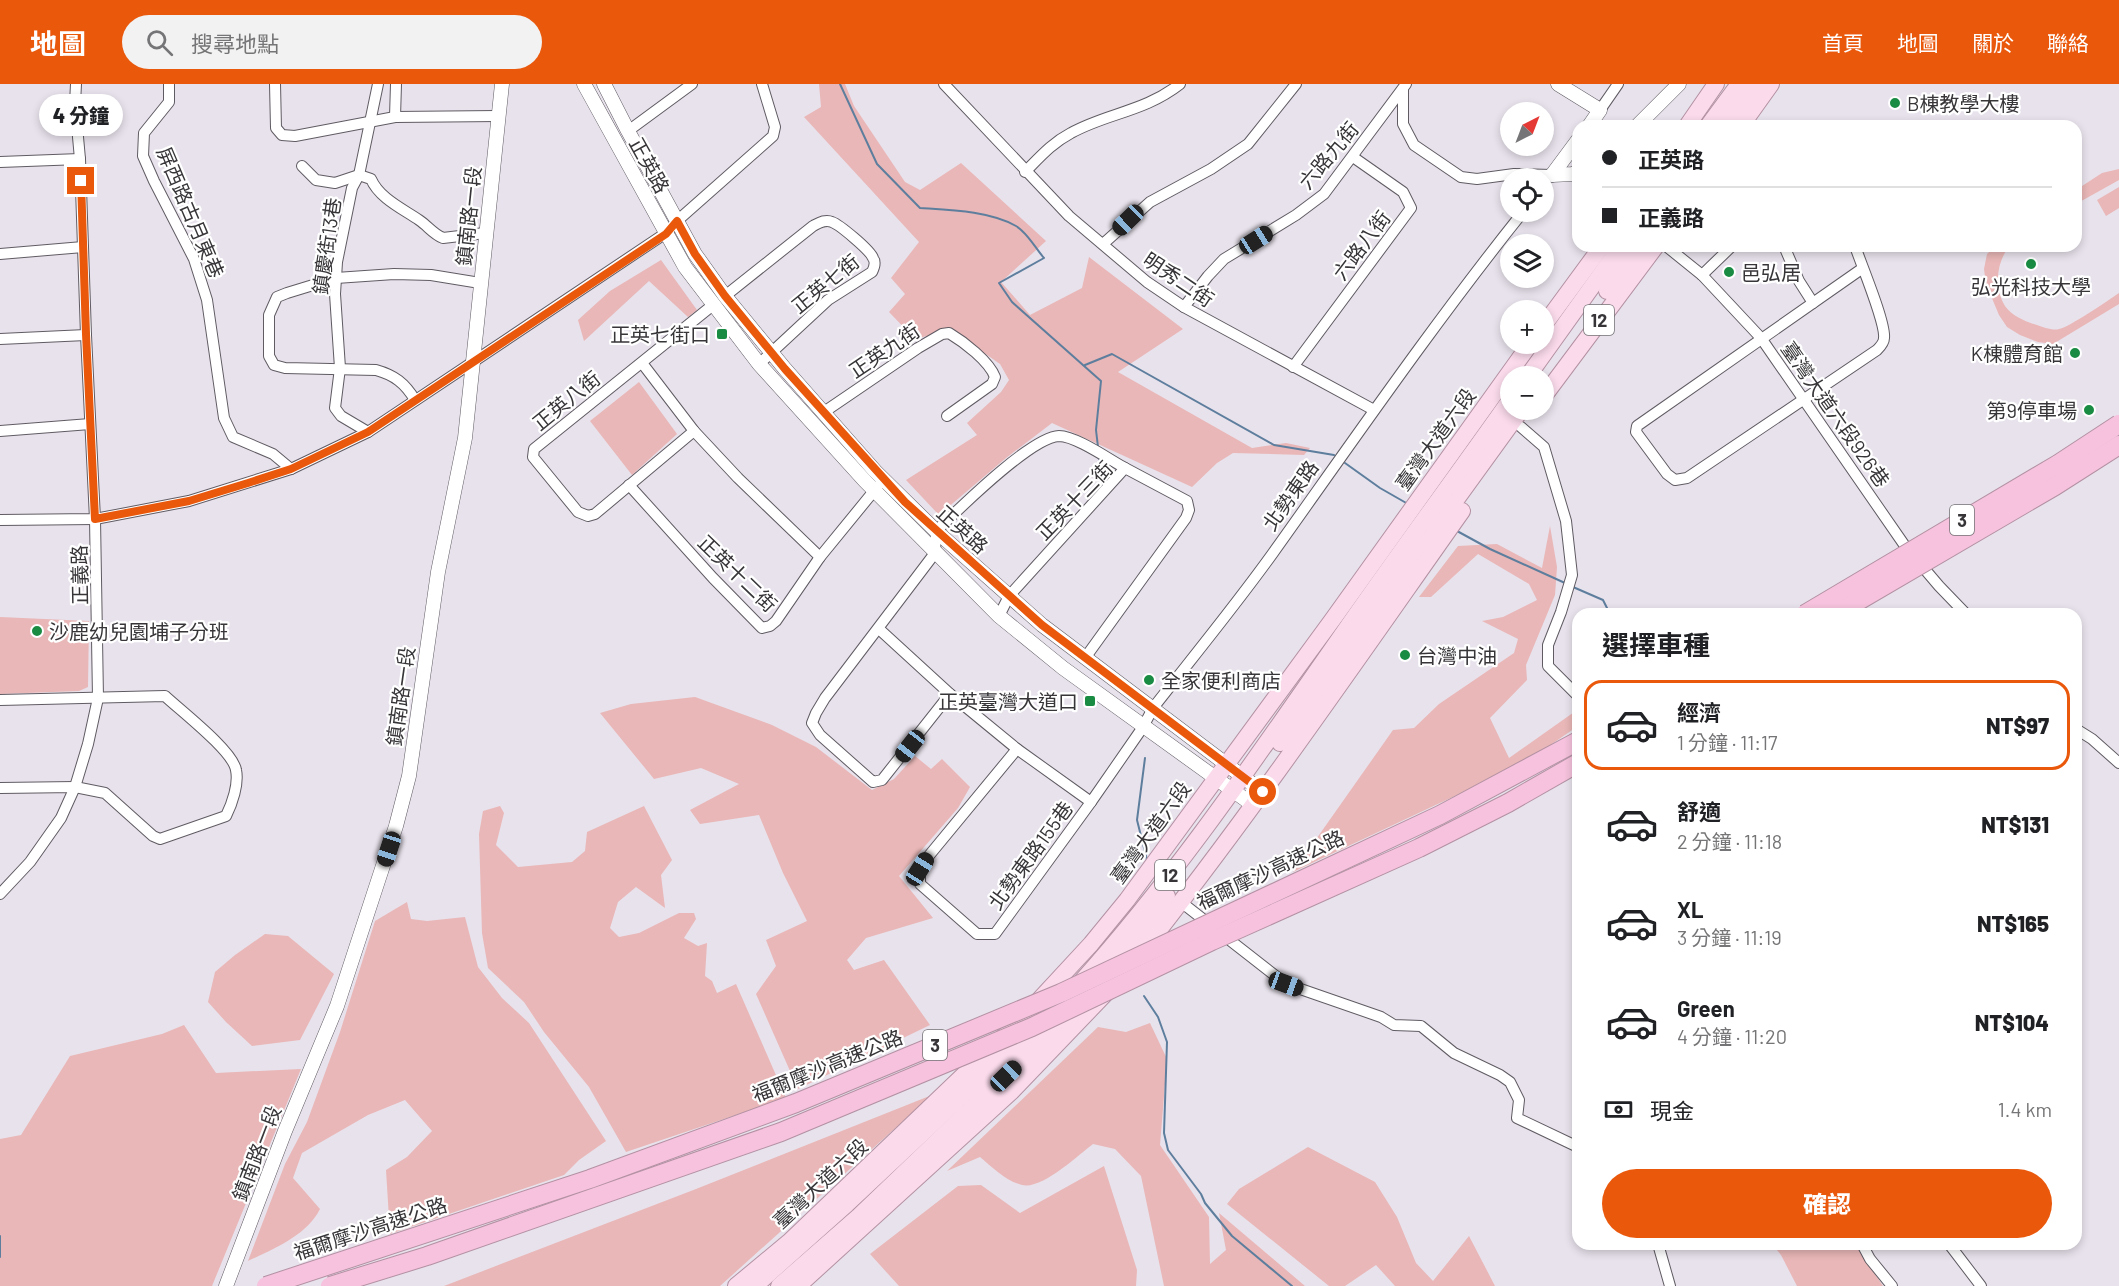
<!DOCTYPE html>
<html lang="zh-TW">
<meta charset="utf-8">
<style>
body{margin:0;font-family:Barlow,"Noto Sans TC",sans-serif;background:#f2f2f2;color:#202124;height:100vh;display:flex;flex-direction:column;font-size:22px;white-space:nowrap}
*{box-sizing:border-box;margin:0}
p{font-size:20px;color:#757577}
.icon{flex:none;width:33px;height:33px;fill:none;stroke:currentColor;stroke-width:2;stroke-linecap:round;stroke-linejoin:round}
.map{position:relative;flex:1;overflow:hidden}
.details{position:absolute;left:1572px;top:524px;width:510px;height:642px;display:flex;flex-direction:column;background:#fff;border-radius:18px;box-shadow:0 3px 9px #0003}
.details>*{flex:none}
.top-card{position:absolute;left:1572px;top:36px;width:510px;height:132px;border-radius:18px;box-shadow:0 3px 9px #0003;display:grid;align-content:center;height:132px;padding:0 30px;background:#fff}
.needle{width:39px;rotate:42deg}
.buttons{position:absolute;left:1500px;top:18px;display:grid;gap:12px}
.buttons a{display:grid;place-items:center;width:54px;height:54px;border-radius:50%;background:#fff;box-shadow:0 3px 9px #0003;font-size:30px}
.end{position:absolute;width:27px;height:27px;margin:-14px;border:8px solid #ea580c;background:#fff;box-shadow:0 0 0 3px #fff}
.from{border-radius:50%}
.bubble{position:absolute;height:42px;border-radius:21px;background:#fff;box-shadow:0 3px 9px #0003;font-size:20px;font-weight:800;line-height:42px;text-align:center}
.car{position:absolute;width:18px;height:36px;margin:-18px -9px;border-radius:8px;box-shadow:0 0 4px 2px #0007;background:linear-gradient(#222 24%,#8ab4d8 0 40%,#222 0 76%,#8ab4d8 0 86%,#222 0)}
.top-card b{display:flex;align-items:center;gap:21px;height:57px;font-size:22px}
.top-card b+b{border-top:2px solid #e0e0e0}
.top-card i{width:15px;height:15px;background:#202124}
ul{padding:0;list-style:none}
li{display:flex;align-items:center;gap:18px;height:90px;margin:0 12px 9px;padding:0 18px;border:3px solid transparent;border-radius:18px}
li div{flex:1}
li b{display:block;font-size:22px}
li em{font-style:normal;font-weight:800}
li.active{border-color:#ea580c}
li>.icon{width:54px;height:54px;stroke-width:1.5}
h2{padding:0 30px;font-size:27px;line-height:72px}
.pay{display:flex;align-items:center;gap:15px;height:66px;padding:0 30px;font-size:22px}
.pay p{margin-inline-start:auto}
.button{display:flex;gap:12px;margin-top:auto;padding:12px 30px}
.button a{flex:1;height:69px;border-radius:36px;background:#ea580c;color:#fff;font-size:24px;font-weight:800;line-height:69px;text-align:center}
header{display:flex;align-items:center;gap:36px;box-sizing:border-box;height:84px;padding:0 30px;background:#ea580c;color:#fff}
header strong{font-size:28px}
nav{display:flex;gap:33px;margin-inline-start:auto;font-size:21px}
.search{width:420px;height:54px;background:#f2f2f2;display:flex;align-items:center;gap:15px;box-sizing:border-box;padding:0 21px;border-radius:33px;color:#757577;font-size:22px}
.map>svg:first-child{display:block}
.green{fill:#e9b7b7}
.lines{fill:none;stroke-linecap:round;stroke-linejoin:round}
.stream{stroke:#5e7e9e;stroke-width:2}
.street-casing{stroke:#605b63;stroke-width:12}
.secondary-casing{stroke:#605b63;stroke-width:15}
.primary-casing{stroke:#b391a3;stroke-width:18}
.street{stroke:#fff;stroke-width:10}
.secondary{stroke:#fff;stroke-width:14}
.primary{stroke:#fadaeb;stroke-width:16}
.highway-bridge-casing{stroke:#b391a3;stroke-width:20;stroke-linecap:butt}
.highway-bridge{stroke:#f6c2dd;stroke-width:18}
.route{stroke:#ea580c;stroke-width:8}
.poi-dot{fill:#1a8b43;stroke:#fff;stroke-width:2}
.labels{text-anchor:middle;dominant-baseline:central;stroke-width:4.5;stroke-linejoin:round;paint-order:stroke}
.shield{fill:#fff;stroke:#737274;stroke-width:1.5}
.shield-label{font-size:18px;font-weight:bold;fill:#373538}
.poi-label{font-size:20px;fill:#373538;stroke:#fff;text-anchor:start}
.street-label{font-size:20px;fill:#373538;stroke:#fff}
</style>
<header>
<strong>地圖</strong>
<div class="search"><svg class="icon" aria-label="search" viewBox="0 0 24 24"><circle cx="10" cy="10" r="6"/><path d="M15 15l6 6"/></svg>搜尋地點</div>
<nav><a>首頁</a><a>地圖</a><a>關於</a><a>聯絡</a></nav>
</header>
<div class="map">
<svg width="2119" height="1202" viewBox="0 0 2119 1202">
<rect width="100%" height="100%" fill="#e8e2ec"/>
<g class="green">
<polygon points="819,0 845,0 854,22 905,98 920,106 961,79 1046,157 1001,198 1030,231 1082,204 1089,173 1183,245 1118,288 1252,364 1286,359 1310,364 1304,371 1233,369 1217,379 1192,403 1052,339 1006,374 939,431 906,396 977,351 967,339 1001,308 1009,296 1000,280 951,246 915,255 889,228 905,210 891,194 919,158 804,33 821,23"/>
<polygon points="2119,85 2119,96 2076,120 2076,106 2102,89"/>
<polygon points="2119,103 2119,124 2106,132 2097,116"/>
<path d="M1995 162H2010C1996 177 1994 204 2005 222 2012 232 2026 238 2037 241 2043 243 2053 247 2059 245 2068 244 2109 216 2119 209V220L2053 260 2038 258 2020 251 2007 243 1999 231 1986 200 1984 185 1987 170Z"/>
<polygon points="661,176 697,226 688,233 649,197 584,257 578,236 610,207"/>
<polygon points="639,298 677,350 632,391 590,337"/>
<polygon points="1550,442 1557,483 1555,511 1526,581 1527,596 1490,634 1509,674 1577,626 1578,642 1523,680 1293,788 1393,646 1414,644 1439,620 1514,569 1518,555 1482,537 1503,533 1537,516 1529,500 1478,470 1431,513 1419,513 1458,462 1497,460 1542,484"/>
<polygon points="0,533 89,537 88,603 79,607 0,610"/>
<polygon points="695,613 772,641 816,663 872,706 894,695 915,672 931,685 942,675 970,703 958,724 899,792 933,834 866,854 847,876 854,886 884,876 930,941 798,1005 756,910 776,882 766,856 807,837 783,789 759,731 700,740 690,726 739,700 701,684 654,695 600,629 631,620"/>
<polygon points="500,722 504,729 496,761 518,783 572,778 585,767 587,748 644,722 672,776 661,791 665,824 636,803 618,818 610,844 619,853 639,849 679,829 694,829 696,835 684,854 698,862 707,859 705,892 712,897 717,909 736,900 786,1014 626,1068 589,1003 544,948 524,918 488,884 482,849 479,750 483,727"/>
<path d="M407 818 411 835 427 837 465 833 478 883 502 914 529 939 606 1057 579 1076 564 1091 390 1150 386 1086 407 1073 432 1047 405 1016 368 1031 302 1069 293 1094 320 1125C307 1151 274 1165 248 1177L285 1080 307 1038 340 948 375 837Z"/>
<polygon points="265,850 288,852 334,890 300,956 252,962 226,938 208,918 215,888 235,871"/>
<path d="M1150 939 1167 975 1160 1061 1209 1133 1210 1180 1226 1166 1219 1129 1305 1202H1164L1141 1092 1115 1065 1093 1060C1078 1071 1042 1106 1022 1101 1006 1097 993 1084 980 1073L947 1087 1098 943 1126 948Z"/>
<polygon points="184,941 216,989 301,985 212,1202 0,1202 0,1055 21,1051 70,972 162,950"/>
<polygon points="932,1011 720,1202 444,1202 696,1105"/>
<polygon points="1308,1063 1375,1098 1397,1133 1416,1179 1433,1197 1469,1152 1495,1202 1395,1202 1376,1181 1345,1202 1329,1202 1227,1120 1239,1105"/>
<polygon points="1104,1082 1137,1186 1136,1202 899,1202 870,1170 958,1102 981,1101 1020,1129"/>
<polygon points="1772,1160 1855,1160 1883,1202 1797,1202 1781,1171"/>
</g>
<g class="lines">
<g class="stream">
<path d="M840 0 877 80 920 124C950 126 989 127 1016 142 1027 148 1036 165 1044 174L999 199 1012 218 1101 297 1096 346 1098 363"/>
<polyline points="1085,281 1112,270 1274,361 1334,371"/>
<polyline points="1099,372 1102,399"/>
<polyline points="1345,379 1380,404 1408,420"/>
<polyline points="1457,447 1490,465 1565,499"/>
<polyline points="1573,503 1603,516 1610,530"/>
<polyline points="1145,674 1137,736 1147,776"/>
<polyline points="1144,912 1158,933 1167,958 1164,1049 1168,1066 1201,1110 1205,1119 1232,1152 1292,1202"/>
<polyline points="0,1152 0,1173"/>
</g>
<defs>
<g id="street">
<polyline points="169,0 169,18 144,49 143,72 154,97 194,175 207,216 224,334 233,353 273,370 291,385"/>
<polyline points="275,0 276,44 282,51 295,52 395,33 498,32"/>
<polyline points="944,0 1069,132 1147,198 1184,223 1374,326"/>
<polyline points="1403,5 1403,40 1414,61 1461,93 1477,95 1514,90 1552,91"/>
<polyline points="1600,26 1618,0"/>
<polyline points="395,33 396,0"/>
<polyline points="628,47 692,0"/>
<polyline points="0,78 80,75"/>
<path d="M302 82 316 96 335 99 359 91 371 95C379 114 403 125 419 136 428 142 433 150 443 154L485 149"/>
<path d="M1025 88C1040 73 1052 59 1071 49 1107 29 1144 28 1180 0"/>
<polyline points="1103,160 1150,118 1211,85 1248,60 1296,0"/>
<polyline points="1666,162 1702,191 1761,254 1905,462 1939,502 1966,530"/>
<polyline points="1784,162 1799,197 1813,219"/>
<path d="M1855 162C1861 180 1886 239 1884 254 1884 259 1880 263 1877 266L1687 394 1675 396 1667 390 1636 348 1637 342 1863 184"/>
<polyline points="0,170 83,163"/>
<polyline points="1702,191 1732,162"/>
<path d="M725 212 813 142C819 139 825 135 832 138 840 141 870 166 873 174 876 178 874 184 872 188L828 216 759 280"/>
<polyline points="1184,223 1208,192 1224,175 1296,131 1324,110 1406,0"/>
<polyline points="0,255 86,251"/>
<polyline points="642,279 694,347 738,394 820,473"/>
<polyline points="1293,283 1411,124 1403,108 1353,73"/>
<path d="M415 316C405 299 394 291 376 286L285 284 274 281 269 272V231L277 213 287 209 336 194 394 190 431 191 480 199"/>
<path d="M824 328 918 264 942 250 949 249C964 258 989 277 995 293L992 300 947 332"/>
<polyline points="1521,343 1544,363 1566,437 1572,491 1561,528 1548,561 1548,582 1578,612"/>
<polyline points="0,347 90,340"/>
<polyline points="694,347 595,430 588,432 578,428 533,373 534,365 713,221"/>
<polyline points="368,348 341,332 335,324 340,284 335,210 337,178 352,104 359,91 378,0"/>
<polyline points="629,401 713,494 762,544 770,542 776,537 820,473 878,402"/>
<polyline points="0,436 95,435 189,417 291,385 368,348 666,149 677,137 773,52 775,43 762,0"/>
<polyline points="999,532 1009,512 1125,384 1187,417 1189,426 1186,434 1085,574"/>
<polyline points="879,545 950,610 1017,665 1091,718"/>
<path d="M950 610 882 696 873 698 820 651 812 639 816 629 825 614 935 469 936 447C958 426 1031 353 1059 352 1076 352 1110 376 1125 384"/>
<path d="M0 616 165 612C181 627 233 667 236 686 239 700 232 720 226 732L160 755 153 752 105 709 75 703 0 704"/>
<polyline points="2076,645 2092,655 2119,679"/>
<path d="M1017 665 927 774 920 785V800L977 850H995L1091 718 1143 643 1153 624C1193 573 1235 522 1273 469 1355 354 1435 238 1523 128"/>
<polyline points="0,810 30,778 61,734 75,703 88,660 98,614 95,435 86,251 80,75 75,20 76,0"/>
<polyline points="1181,818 1286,900 1381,933 1394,941 1421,942 1454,969 1500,991 1510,998 1519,1016 1517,1034 1578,1063"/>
<polyline points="1658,1160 1670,1202"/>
<polyline points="1862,1160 1870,1175 1892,1202"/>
<polyline points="1949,1160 1981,1202"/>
</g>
<g id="secondary">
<polyline points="584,0 685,183 759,280 865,397 999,532 1063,584 1253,721"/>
<polyline points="604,0 628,47 695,170 725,212 785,285 875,387 936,447 1042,541 1263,708"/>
<polyline points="1558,0 1600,26 1589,42"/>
<polyline points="1637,42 1679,0"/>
<polyline points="1552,91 1578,56"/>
<polyline points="1552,91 1573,90 1578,87"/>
<polyline points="226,1202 285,1047 337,922 396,742 409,692 438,488 465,354 502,0"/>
</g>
<g id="primary">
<polyline points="1687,42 1716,0"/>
<polyline points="1708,42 1739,0"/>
<polyline points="1724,42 1754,0"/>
<polyline points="1741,42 1771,0"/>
<polyline points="1607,207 1639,162"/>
<polyline points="1544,241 1602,162"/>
<polyline points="1528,292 1621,162"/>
<polyline points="1544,312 1656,162"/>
<polyline points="1280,659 1521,326"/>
<path d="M1137 874C1252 729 1356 577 1462 427"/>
<polyline points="1109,887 1167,812"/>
<path d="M1080 899C1178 790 1260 668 1344 548 1398 470 1455 394 1510 316"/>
<polyline points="736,1202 789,1158 1016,941 1091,860 1127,816 1333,535 1530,260"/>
<polyline points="755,1202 847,1120 1036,943"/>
<polyline points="779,1202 859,1132 1076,924"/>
<polyline points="798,1202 1012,1007 1106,909"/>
</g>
</defs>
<use href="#street" class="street-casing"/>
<use href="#secondary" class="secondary-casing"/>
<use href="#primary" class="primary-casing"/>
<use href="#street" class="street"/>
<use href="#secondary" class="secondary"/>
<use href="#primary" class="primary"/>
<defs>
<g id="highway-bridge">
<polyline points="1805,530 2058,380 2119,340"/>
<polyline points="1836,530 2055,402 2119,361"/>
<polyline points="266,1202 590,1095 796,1019 1061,909 1440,731 1578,657"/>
<polyline points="330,1202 427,1172 781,1048 1032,943 1212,857 1419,764 1508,719 1578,679"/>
</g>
</defs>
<use href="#highway-bridge" class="highway-bridge-casing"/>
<use href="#highway-bridge" class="highway-bridge"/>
</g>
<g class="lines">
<polyline class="route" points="81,97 86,250 95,435 189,417 248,399 291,385 368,348 666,150 677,137 695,170 725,212 785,285 905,418 1042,541 1263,708"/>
</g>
<g class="poi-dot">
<circle cx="1895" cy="19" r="6"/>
<circle cx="2031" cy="180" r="6"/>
<circle cx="1729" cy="188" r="6"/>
<rect x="716" y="244" width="12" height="12" rx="3"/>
<circle cx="2075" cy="269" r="6"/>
<circle cx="2089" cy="326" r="6"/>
<circle cx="37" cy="547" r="6"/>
<circle cx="1405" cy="571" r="6"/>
<circle cx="1149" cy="596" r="6"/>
<rect x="1084" y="611" width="12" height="12" rx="3"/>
</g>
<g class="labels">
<g class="shield">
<rect x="1584" y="221" width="30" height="30" rx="4.5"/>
<rect x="1950" y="421" width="24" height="30" rx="4.5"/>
<rect x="1155" y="776" width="30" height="30" rx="4.5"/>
<rect x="923" y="946" width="24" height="30" rx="4.5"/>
</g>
<g class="shield-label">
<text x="1599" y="236">12</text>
<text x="1962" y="436">3</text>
<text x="1170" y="791">12</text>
<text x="935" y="961">3</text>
</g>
<g class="poi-label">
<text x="1907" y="19">B棟教學大樓</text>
<text x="1741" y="188">邑弘居</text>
<text x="2031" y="202" text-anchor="middle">弘光科技大學</text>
<text x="710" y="250" text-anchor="end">正英七街口</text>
<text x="2063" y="269" text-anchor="end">K棟體育館</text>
<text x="2077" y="326" text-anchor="end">第9停車場</text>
<text x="49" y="547">沙鹿幼兒園埔子分班</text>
<text x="1417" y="571">台灣中油</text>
<text x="1161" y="596">全家便利商店</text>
<text x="1078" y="617" text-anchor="end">正英臺灣大道口</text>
</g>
<g class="street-label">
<text transform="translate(1328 71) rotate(-50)">六路九街</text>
<text transform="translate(650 81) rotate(61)">正英路</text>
<text transform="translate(191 128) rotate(67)">屏西路古月東巷</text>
<text transform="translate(468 132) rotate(-84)">鎮南路一段</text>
<text transform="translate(1361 161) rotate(-53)">六路八街</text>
<text transform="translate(326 162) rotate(-82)">鎮慶街13巷</text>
<text transform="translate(1179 195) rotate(34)">明秀二街</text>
<text transform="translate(825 199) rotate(-39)">正英七街</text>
<text transform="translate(884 266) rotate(-34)">正英九街</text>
<text transform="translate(566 316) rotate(-39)">正英八街</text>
<text transform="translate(1836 330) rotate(55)">臺灣大道六段926巷</text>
<text transform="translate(1435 355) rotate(-54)">臺灣大道六段</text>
<text transform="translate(1290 411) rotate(-55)">北勢東路</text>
<text transform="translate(1074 416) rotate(-46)">正英十三街</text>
<text transform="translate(963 445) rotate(42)">正英路</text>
<text transform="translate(738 489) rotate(44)">正英十二街</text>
<text transform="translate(79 491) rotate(-91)">正義路</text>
<text transform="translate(400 612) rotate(-82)">鎮南路一段</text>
<text transform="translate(1150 748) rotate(-54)">臺灣大道六段</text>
<text transform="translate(1030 771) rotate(-54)">北勢東路155巷</text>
<text transform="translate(1270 785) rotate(-25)">福爾摩沙高速公路</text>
<text transform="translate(827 981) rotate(-22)">福爾摩沙高速公路</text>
<text transform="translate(256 1069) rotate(-69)">鎮南路一段</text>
<text transform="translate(820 1099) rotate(-43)">臺灣大道六段</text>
<text transform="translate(370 1144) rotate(-18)">福爾摩沙高速公路</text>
</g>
</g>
</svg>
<div class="buttons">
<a><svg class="needle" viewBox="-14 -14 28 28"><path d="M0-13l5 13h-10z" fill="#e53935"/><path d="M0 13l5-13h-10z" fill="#757577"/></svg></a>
<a><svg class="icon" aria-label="locate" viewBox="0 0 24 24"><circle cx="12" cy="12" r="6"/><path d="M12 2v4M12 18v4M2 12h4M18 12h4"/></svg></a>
<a><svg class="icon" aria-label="layers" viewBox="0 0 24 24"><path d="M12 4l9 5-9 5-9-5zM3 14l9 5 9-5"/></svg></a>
<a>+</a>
<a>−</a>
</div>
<i class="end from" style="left:1263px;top:708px"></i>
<i class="end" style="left:81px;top:97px"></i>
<div class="bubble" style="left:39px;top:10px;width:84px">4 分鐘</div>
<i class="car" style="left:1128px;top:136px;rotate:226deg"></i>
<i class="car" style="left:1256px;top:156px;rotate:58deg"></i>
<i class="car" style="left:910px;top:662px;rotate:218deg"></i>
<i class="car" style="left:389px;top:765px;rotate:198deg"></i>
<i class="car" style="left:920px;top:785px;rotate:32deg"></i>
<i class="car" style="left:1286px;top:900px;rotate:110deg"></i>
<i class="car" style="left:1006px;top:992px;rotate:46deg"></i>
<div class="top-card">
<b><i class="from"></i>正英路</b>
<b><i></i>正義路</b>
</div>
<section class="details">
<h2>選擇車種</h2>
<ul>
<li class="active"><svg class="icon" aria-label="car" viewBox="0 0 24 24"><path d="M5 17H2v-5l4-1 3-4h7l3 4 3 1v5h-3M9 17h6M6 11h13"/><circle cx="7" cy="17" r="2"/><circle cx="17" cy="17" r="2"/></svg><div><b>經濟</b><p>1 分鐘 · 11:17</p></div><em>NT$97</em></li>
<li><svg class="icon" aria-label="car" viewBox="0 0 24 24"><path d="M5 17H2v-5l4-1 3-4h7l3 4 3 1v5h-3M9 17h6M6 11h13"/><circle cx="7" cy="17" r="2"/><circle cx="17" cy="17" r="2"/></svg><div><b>舒適</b><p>2 分鐘 · 11:18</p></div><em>NT$131</em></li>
<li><svg class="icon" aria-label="car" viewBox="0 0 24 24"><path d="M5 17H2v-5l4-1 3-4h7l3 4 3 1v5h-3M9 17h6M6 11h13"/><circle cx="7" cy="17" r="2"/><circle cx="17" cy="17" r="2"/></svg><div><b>XL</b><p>3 分鐘 · 11:19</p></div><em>NT$165</em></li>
<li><svg class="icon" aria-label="car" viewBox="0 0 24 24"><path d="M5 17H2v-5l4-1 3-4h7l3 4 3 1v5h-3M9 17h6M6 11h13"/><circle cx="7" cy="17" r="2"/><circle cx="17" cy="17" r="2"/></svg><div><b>Green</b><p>4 分鐘 · 11:20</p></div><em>NT$104</em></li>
</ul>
<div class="pay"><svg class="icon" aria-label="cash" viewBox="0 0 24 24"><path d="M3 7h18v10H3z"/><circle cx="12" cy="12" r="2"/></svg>現金<p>1.4 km</p></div>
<div class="button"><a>確認</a></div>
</section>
</div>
